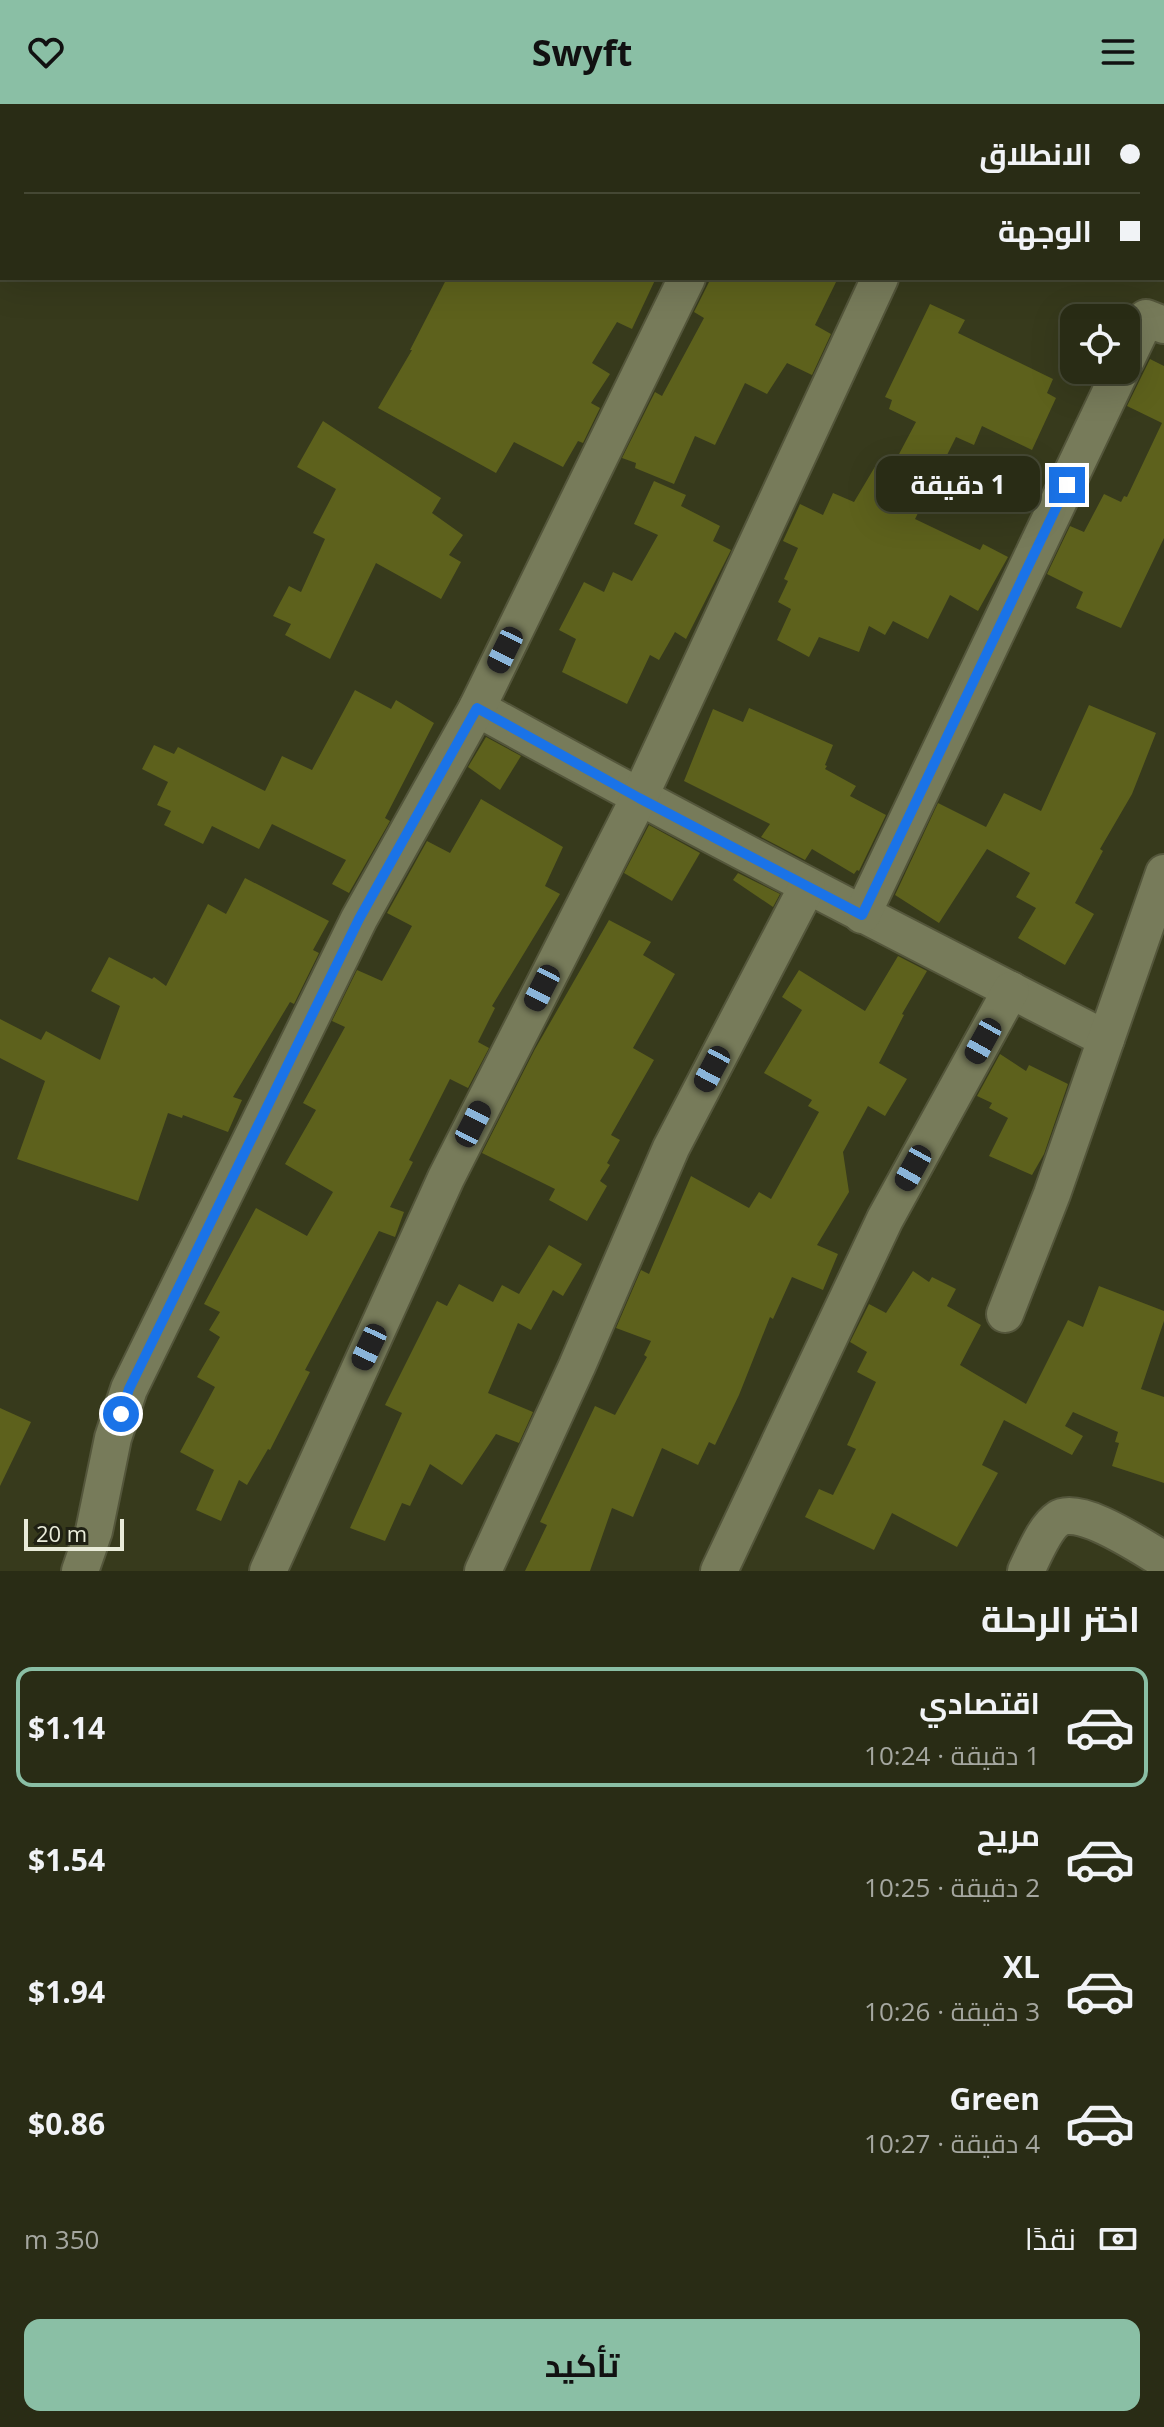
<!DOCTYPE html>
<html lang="ar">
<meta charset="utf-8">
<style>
body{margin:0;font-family:"Open Sans",Cairo,sans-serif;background:#31341e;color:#f1f3f6;direction:rtl;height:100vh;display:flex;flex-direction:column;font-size:30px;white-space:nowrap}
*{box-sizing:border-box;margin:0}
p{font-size:26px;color:#a5a7a0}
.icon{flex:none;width:44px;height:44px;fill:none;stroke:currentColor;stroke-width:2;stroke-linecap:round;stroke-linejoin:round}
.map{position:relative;height:1467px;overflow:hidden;direction:ltr}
.sheet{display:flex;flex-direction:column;background:#292c15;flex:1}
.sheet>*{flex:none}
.banner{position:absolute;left:0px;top:0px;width:1164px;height:176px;box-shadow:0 8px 32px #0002,0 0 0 2px #454834;direction:rtl;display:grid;align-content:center;height:176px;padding:0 24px;background:#292c15}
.controls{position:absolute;left:1060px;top:200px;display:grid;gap:16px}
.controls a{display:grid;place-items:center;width:80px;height:80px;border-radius:16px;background:#292c15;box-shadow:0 8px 32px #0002,0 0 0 2px #454834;font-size:40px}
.scale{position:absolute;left:24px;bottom:20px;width:100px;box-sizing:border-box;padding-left:8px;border:4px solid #e9ebd9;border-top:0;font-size:22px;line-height:28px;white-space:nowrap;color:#e9ebd9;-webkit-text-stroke:6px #1f2013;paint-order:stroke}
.end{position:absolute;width:36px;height:36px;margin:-18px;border:10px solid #1a73e8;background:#fff;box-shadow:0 0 0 4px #fff}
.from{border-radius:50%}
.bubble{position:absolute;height:56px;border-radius:16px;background:#292c15;box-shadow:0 8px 32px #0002,0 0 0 2px #454834;font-size:26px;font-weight:700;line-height:56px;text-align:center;direction:rtl}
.car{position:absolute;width:24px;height:48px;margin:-24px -12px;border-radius:10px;box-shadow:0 0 6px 2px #0007;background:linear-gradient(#222 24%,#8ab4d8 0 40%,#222 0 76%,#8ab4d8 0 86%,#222 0)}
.banner b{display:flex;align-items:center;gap:28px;height:76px;font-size:30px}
.banner b+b{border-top:2px solid #454834}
.banner i{width:20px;height:20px;background:#f1f3f6}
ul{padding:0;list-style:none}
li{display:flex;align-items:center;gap:24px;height:120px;margin:0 16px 12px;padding:0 8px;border:4px solid transparent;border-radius:16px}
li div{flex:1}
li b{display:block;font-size:30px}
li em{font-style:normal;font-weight:700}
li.current{border-color:#8abfa5}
li>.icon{width:72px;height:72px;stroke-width:1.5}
h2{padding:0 24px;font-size:36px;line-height:96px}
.pay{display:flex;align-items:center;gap:20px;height:88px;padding:0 24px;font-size:30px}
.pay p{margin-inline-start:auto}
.cta{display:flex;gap:16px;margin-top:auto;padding:16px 24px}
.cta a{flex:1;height:92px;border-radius:16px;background:#8abfa5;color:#111;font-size:32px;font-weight:700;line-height:92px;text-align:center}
header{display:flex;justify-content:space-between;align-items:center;height:104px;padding:0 24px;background:#8abfa5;color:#111;font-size:36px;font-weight:700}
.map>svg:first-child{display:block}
.building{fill:#5d611c}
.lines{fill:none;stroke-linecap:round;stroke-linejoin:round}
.street-casing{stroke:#54563b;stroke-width:40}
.street{stroke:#777b5a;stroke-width:36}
.route{stroke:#1a73e8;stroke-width:10}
</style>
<header><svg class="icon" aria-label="menu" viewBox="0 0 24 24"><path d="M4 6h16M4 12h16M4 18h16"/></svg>Swyft<svg class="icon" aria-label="heart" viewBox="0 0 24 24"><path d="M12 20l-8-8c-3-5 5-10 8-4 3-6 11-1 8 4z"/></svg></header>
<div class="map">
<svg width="1164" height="1467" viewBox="0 0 1164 1467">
<rect width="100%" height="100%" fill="#373a1c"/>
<g class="building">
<polygon points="447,174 656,174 632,225 617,218 592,259 610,270 591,299 600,304 583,339 578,337 563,363 514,338 496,369 378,304 412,246 410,246"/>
<polygon points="711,174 838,174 815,221 831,230 812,271 787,259 767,290 745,279 715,341 695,332 674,380 635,364 636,359 622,354 655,288 662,292 704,214 694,208"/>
<polygon points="930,200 965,216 958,229 1053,275 1047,289 1056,294 1032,346 982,322 974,341 956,333 915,415 980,446 983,440 1008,453 978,507 950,491 928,535 893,517 885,531 869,522 859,548 819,533 809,553 777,536 791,505 778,498 788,477 784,475 798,444 783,437 800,400 823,411 833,389 854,398 876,361 889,369 916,318 889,305 892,296 885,293"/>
<polygon points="1150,255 1164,262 1164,434 1121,524 1076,504 1083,488 1047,470 1070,422 1084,428 1104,390 1121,398 1124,392 1127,393 1162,319 1127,302"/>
<polygon points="323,317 441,394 432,409 463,431 449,451 461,458 441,495 376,459 330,555 285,531 291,520 273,512 289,482 301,488 325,435 313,429 336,385 297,363"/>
<polygon points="654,377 686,391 681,402 720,422 713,437 731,446 686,535 675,528 659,556 650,551 627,600 562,568 576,535 559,526 584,478 604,488 613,468 632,477 658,431 634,420"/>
<polygon points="355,586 391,605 396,596 434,619 385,714 390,717 349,789 332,780 346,756 272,720 259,745 212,722 203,740 164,721 171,707 157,701 168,678 142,665 154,641 174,650 178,643 265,687 282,652 312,666"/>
<polygon points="1089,601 1156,629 1132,690 1100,745 1103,747 1075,799 1094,810 1065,861 1018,834 1036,804 1016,793 1030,769 987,745 939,819 895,791 938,699 986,723 1004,689 1041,707"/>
<polygon points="749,604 833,641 825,661 827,662 825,665 856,682 850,692 886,711 859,767 857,766 854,770 812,745 805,756 761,733 770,720 684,677 713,605 743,618"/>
<polygon points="486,633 521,652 500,686 468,663"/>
<polygon points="481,695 563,743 545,782 560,790 492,902 495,904 478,938 489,944 468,984 450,975 409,1056 413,1058 390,1103 404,1108 395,1133 379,1127 305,1266 310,1268 270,1346 268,1345 247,1381 239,1376 221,1417 196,1406 214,1366 180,1348 215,1283 197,1273 220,1233 209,1226 220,1208 204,1200 256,1104 307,1132 333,1088 285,1060 316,1006 303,999 345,923 332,917 357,866 382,877 412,822 387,809 427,737 450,749"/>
<polygon points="649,721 700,749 672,797 624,769"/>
<polygon points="738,769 780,790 773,803 733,776"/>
<polygon points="245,774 329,817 313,846 319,849 294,900 290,898 233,993 242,996 228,1028 183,1011 182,1014 168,1009 138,1097 17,1055 45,977 0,954 0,915 41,936 46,927 100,956 120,902 91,887 109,853 152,875 154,873 166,882 208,800 226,810"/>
<polygon points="609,816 651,838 643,851 675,870 633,944 654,956 611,1031 620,1036 607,1059 610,1061 600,1077 607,1082 587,1117 549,1096 555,1085 482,1049 535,945"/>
<polygon points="898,852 927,867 902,910 904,911 879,959 907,975 885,1012 868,1002 843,1048 849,1088 817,1141 838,1150 823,1186 792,1173 773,1215 770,1213 739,1291 715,1341 709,1338 698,1361 662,1344 633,1413 612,1404 590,1467 525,1467 547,1421 540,1418 595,1302 615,1311 647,1253 644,1251 651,1237 616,1224 641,1166 649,1170 691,1072 749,1104 759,1088 771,1095 819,1008 808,1002 812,996 764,969 802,906 782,893 799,866 865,907"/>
<polygon points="1000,950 1026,967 1029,961 1068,980 1044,1050 1032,1071 989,1052 1008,1014 989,1004 992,999 977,992"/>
<polygon points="549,1141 582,1160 563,1192 553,1186 531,1226 518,1219 488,1289 533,1308 519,1339 496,1330 462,1381 430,1360 410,1402 402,1399 385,1437 350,1424 402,1309 385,1301 437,1197 447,1202 459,1180 493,1198 502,1181 519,1190"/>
<polygon points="913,1167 929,1178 932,1173 956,1185 947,1202 981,1221 960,1261 1026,1300 1068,1216 1083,1223 1099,1182 1164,1207 1164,1217 1141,1285 1164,1293 1164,1379 1112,1362 1119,1339 1115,1338 1118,1328 1073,1308 1065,1322 1083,1332 1072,1351 1004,1316 982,1361 998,1369 957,1443 892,1409 874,1446 805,1413 819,1385 833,1391 856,1345 847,1341 876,1278 857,1268 867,1248 850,1238 869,1200 886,1209"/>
<polygon points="0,1304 31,1318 0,1382"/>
</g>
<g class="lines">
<defs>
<g id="street">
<polyline points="771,2 772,0"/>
<polyline points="960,2 961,0"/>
<polyline points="1126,256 1146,214 1164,221"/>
<path d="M477 604C684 719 895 827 1106 935"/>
<polyline points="862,811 1121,266"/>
<polyline points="1005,1210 1052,1090 1164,769"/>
<polyline points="80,1467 94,1427 113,1334 129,1285 359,815 477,604 687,174"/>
<polyline points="268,1467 446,1074 639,694 880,174"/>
<polyline points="483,1467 577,1262 671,1044 807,783"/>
<polyline points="719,1467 885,1115 1011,886"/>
<path d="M1026 1467C1033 1453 1045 1423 1058 1415 1079 1400 1143 1444 1164 1456"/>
</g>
</defs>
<use href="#street" class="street-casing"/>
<use href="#street" class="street"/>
</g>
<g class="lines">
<polyline class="route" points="121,1310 129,1285 359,815 477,604 639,694 862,811 1067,381"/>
</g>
</svg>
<div class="controls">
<a><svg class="icon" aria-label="locate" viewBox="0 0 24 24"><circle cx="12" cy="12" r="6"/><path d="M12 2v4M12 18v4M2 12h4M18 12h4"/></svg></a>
</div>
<div class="scale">20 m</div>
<i class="end from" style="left:121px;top:1310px"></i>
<i class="end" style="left:1067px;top:381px"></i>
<div class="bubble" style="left:876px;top:352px;width:164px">1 دقيقة</div>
<i class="car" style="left:505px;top:546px;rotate:206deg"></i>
<i class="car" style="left:542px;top:884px;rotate:207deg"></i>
<i class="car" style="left:983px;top:937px;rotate:209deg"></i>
<i class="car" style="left:712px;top:965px;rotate:208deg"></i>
<i class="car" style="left:473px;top:1020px;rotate:27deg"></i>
<i class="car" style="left:913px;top:1064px;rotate:209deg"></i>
<i class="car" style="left:369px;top:1243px;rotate:205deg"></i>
<div class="banner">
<b><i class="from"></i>الانطلاق</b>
<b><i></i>الوجهة</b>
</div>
</div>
<section class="sheet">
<h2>اختر الرحلة</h2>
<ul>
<li class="current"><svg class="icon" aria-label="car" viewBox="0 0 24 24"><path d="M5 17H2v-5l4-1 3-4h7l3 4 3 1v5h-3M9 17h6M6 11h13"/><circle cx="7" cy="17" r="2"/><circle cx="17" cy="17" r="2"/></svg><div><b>اقتصادي</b><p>1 دقيقة · 10:24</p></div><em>$1.14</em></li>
<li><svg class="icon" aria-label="car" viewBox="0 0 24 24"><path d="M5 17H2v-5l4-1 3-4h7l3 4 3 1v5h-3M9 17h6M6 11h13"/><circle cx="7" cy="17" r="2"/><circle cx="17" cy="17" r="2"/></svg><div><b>مريح</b><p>2 دقيقة · 10:25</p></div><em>$1.54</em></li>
<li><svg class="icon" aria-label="car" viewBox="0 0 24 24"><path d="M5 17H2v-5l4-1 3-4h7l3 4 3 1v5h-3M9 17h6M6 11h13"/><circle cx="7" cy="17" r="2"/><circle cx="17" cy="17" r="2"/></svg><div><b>XL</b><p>3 دقيقة · 10:26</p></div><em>$1.94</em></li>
<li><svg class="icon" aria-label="car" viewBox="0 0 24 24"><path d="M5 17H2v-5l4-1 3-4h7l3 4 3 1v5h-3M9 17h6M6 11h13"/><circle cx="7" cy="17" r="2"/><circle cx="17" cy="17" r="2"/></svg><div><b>Green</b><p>4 دقيقة · 10:27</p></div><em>$0.86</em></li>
</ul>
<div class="pay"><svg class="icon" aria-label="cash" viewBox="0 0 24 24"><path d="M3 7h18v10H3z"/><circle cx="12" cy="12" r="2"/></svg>نقدًا<p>350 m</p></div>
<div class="cta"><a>تأكيد</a></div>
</section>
